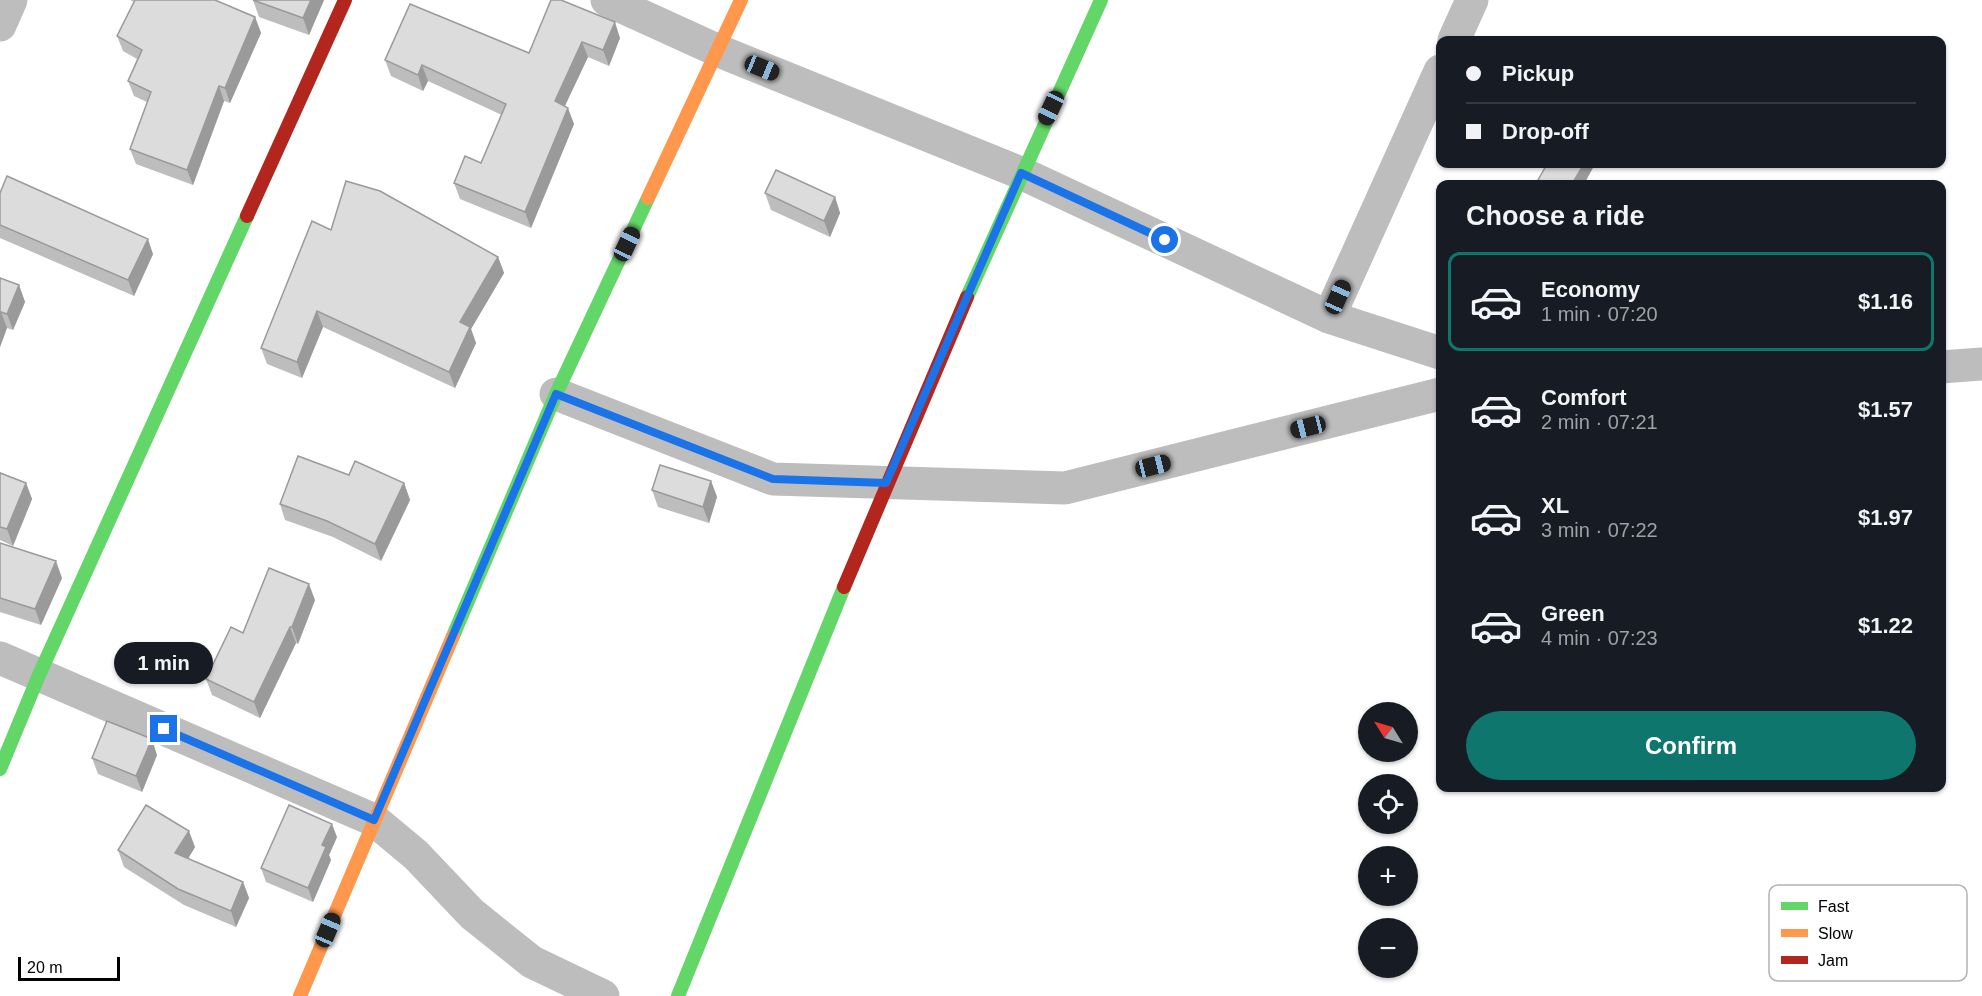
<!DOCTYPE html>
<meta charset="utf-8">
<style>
body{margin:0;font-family:Helvetica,sans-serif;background:#20242c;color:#f1f3f6;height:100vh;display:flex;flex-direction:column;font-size:22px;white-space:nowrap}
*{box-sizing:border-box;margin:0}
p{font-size:20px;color:#9ea1a6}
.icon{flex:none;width:33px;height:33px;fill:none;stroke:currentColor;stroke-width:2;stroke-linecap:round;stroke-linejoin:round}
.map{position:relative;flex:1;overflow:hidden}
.sheet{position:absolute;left:1436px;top:180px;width:510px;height:612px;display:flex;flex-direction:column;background:#171b24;border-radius:12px;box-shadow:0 2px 4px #0004}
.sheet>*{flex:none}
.guide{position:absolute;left:1436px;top:36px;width:510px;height:132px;border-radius:12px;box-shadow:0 2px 4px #0004;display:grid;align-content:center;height:132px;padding:0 30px;background:#171b24}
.needle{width:39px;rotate:307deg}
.buttons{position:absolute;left:1358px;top:702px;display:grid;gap:12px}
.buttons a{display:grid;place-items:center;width:60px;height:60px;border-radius:50%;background:#171b24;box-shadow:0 2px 4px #0004;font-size:30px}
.scale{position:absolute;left:18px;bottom:15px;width:102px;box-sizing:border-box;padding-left:6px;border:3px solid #000;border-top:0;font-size:16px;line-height:21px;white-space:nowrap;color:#000;-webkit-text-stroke:4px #fff;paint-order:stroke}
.end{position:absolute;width:27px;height:27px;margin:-14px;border:8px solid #1a73e8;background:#fff;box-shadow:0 0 0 3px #fff}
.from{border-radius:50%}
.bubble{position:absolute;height:42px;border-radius:21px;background:#171b24;box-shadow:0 2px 4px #0004;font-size:20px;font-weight:600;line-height:42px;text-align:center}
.car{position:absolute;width:18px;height:36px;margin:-18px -9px;border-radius:8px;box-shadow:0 0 4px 2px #0007;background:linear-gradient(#222 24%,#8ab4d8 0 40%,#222 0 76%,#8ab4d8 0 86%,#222 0)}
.guide b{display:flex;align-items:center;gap:21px;height:57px;font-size:22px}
.guide b+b{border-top:2px solid #363941}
.guide i{width:15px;height:15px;background:#f1f3f6}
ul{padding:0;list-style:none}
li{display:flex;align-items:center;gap:18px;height:99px;margin:0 12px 9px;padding:0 18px;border:3px solid transparent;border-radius:12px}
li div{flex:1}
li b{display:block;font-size:22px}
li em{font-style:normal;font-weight:600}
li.current{border-color:#0f766e}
li>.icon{width:54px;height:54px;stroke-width:1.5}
h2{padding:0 30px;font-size:27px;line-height:72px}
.primary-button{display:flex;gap:12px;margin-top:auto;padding:12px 30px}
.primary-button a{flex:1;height:69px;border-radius:36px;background:#0f766e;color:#fff;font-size:24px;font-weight:600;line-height:69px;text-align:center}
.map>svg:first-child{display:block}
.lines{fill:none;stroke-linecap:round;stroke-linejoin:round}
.street{stroke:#bdbdbd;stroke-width:33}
.fast{stroke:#63d668;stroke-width:14}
.slow{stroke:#ff974d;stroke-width:14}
.jam{stroke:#b3261e;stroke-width:14}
.wall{fill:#bdbdbd}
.shaded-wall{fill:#9a9a9a}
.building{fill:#dcdcdc;stroke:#9a9a9a;stroke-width:1.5}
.route{stroke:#1a73e8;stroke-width:8}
.key{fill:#fff;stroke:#b2b2b2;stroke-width:1.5}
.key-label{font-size:16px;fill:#000}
</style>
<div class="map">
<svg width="1982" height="996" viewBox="0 0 1982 996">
<rect width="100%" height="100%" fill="#fff"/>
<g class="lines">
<g class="street">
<polyline points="607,0 719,51 1021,173 1329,317 1440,353"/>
<polyline points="0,25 11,0"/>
<polyline points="1454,40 1472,0"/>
<polyline points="1329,317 1440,71"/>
<polyline points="1941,367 1982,364"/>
<polyline points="556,394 773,479 1065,488 1440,394"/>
<polyline points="0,658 374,820 416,855 472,914 532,962 603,996"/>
</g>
<g class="fast">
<polyline points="967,297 1101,0"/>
<polyline points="453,636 556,394 648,198"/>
<polyline points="0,769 39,675 247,216"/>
<polyline points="678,996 844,587"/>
</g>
<g class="slow">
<polyline points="648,198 741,0"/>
<polyline points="300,996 453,636"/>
</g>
<g class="jam">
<polyline points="247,216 345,0"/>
<polyline points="844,587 967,297"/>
</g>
</g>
<g class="wall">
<polygon points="130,0 215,0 255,17 261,33 230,103 224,101 193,185 136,164 130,149 147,102 134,96 128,81 137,59 123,51 117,36 134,2"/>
<polygon points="253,0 324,0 309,35 259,17"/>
<polygon points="551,0 620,38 609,66 588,57 565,106 574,124 531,228 460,199 454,183 481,163 502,115 428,81 423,91 391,76 385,60 529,53"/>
<polygon points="1547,164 1595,164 1584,184 1540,184 1538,180"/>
<polygon points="0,193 153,254 134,296 0,238"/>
<polygon points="765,193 835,197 840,213 830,237 771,210"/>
<polygon points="331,230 498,257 504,273 471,329 476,343 455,388 323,327 302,378 267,364 261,348"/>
<polygon points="0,278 19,285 25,302 13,330 7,328 0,347"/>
<polygon points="0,472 26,483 32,499 13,546 0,540"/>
<polygon points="349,475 404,483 410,500 381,561 333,537 285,520 280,504"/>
<polygon points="711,481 717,497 709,523 658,507 652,490"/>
<polygon points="0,543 62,578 41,625 0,612"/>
<polygon points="315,600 298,644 296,643 260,718 212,695 206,679 243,633"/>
<polygon points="157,755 142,792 98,774 92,758"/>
<polygon points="337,837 329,855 331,860 313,902 266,882 261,868"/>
<polygon points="195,847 188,859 243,882 249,898 236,927 184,905 124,867 118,850"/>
</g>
<g class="shaded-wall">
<polygon points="311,0 324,0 309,35 303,18"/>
<polygon points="255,17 261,33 230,103 225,88"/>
<polygon points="615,22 620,38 609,66 603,50"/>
<polygon points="582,42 588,57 560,116 555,101"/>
<polygon points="422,65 428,81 423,91 418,75"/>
<polygon points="219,86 224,101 193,185 187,170"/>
<polygon points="568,108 574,124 531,228 525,212"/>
<polygon points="1584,164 1595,164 1584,184 1572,184"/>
<polygon points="835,197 840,213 830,237 824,221"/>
<polygon points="148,239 153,254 134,296 128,280"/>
<polygon points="498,257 504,273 471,329 476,343 455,388 449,372 460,322"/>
<polygon points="19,285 25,302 13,330 7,314"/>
<polygon points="317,311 323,327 302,378 297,362"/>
<polygon points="1,312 7,328 0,347 0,315"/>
<polygon points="711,481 717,497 709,523 703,507"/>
<polygon points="26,483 32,499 13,546 7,529"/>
<polygon points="404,483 410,500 381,561 375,544"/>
<polygon points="56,561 62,578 41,625 35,609"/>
<polygon points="309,584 315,600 298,644 292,627"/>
<polygon points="290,627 296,643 260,718 254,702"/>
<polygon points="152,739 157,755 142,792 136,776"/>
<polygon points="332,824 337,837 329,855 331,860 313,902 308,888 322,845"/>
<polygon points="189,831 195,847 181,870 175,853"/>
<polygon points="243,882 249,898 236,927 231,911"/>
</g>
<g class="building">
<polygon points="135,0 215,0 255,17 225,88 219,86 187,170 130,149 151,92 128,81 142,50 117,36"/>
<polygon points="253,0 311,0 303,18"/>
<polygon points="551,0 561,0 615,22 603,50 582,42 555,101 568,108 525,212 454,183 465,156 481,163 506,104 422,65 418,75 385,60 410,4 529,53"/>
<polygon points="1547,164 1584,164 1572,184 1548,184 1538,180"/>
<polygon points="776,170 835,197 824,221 765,193"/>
<polygon points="7,176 148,239 128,280 0,225 0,193"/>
<polygon points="346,181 380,191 498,257 460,322 470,327 449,372 317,311 297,362 261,348 312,221 331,230"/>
<polygon points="0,278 19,285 7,314 1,312 0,315"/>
<polygon points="298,456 349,475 355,461 404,483 375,544 327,521 280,504"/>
<polygon points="660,465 711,481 703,507 652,490"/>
<polygon points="0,473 26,483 7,529 0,527"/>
<polygon points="0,543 56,561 35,609 0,598"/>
<polygon points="269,568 309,584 292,627 290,627 254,702 206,679 231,627 243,633"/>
<polygon points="107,721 152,739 136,776 92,758"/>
<polygon points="146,805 189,831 175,853 243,882 231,911 178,889 118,850"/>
<polygon points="289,805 332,824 322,845 326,847 308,888 261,868"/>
</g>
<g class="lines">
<polyline class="route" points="164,729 374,820 556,394 773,479 886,483 1021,173 1165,240"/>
</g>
<rect x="1769" y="885" width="198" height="96" rx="9" class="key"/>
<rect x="1781" y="902" width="27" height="8" fill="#63d668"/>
<rect x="1781" y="929" width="27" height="8" fill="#ff974d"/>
<rect x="1781" y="956" width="27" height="8" fill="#b3261e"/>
<g class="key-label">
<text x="1818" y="912">Fast</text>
<text x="1818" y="939">Slow</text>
<text x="1818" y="966">Jam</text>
</g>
</svg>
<div class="buttons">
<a><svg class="needle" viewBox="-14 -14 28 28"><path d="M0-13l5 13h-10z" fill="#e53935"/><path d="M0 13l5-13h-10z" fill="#9ea1a6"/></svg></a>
<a><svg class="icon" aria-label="locate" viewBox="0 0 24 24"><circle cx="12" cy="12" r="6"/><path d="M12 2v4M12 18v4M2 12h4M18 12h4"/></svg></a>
<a>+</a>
<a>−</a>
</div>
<div class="scale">20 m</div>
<i class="end from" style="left:1165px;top:240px"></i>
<i class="end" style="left:164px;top:729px"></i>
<div class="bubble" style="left:114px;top:642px;width:99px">1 min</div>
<i class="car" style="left:762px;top:68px;rotate:112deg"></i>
<i class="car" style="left:1051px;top:108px;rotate:205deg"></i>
<i class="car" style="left:627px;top:244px;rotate:25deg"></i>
<i class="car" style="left:1338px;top:297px;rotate:24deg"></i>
<i class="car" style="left:1308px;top:427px;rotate:256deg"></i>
<i class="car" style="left:1153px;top:466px;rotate:76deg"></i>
<i class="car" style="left:328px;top:930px;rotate:23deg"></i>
<div class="guide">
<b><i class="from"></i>Pickup</b>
<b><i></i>Drop-off</b>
</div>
<section class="sheet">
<h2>Choose a ride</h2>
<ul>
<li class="current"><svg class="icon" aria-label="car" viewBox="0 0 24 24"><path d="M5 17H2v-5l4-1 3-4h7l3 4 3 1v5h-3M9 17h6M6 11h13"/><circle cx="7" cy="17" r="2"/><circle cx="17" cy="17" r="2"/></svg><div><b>Economy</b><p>1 min · 07:20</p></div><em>$1.16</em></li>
<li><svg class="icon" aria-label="car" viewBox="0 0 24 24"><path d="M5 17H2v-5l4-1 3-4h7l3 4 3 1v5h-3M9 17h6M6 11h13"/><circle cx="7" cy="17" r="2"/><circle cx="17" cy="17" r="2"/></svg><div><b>Comfort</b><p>2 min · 07:21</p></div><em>$1.57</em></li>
<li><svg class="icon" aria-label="car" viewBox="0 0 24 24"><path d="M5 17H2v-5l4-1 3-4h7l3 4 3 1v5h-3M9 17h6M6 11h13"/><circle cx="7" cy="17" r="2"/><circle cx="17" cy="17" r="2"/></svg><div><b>XL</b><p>3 min · 07:22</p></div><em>$1.97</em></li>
<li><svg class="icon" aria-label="car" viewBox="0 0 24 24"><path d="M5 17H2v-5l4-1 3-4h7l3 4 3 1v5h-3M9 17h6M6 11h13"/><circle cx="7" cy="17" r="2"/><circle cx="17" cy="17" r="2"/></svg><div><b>Green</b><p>4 min · 07:23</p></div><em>$1.22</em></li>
</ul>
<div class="primary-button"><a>Confirm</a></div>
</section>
</div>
